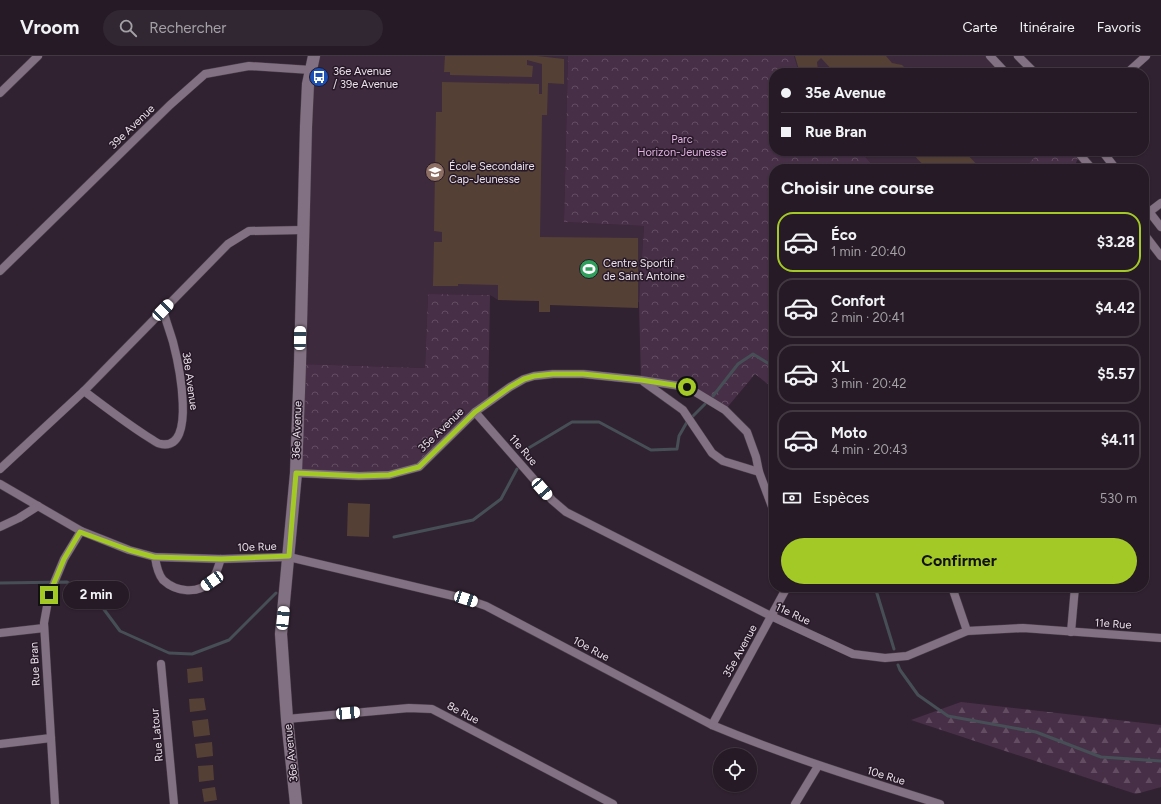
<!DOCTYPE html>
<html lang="fr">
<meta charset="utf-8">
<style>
body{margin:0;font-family:Figtree,sans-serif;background:#312732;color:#f1f3f6;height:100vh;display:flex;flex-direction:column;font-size:15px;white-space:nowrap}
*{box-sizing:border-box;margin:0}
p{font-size:13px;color:#a3a1a7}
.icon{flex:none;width:22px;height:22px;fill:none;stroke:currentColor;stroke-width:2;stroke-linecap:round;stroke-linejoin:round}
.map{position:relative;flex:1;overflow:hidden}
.details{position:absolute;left:769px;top:108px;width:380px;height:428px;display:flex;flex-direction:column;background:#251a25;border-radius:16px;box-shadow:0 1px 3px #0004,0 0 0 1px #423842}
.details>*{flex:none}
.banner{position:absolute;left:769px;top:12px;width:380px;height:88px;border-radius:16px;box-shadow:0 1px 3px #0004,0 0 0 1px #423842;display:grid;align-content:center;height:88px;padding:0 12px;background:#251a25}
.buttons{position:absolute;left:713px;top:692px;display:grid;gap:8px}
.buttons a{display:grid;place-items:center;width:44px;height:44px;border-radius:50%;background:#251a25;box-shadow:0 1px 3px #0004,0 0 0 1px #423842;font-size:20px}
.end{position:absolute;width:18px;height:18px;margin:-9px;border:5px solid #a3c926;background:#111;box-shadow:0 0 0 2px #111}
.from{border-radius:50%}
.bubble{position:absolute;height:28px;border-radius:14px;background:#251a25;box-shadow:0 1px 3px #0004,0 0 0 1px #423842;font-size:13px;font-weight:700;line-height:28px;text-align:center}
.car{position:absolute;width:12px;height:24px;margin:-12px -6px;border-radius:5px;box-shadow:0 0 3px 1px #0007;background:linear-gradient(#fff 24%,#345 0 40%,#fff 0 76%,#345 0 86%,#fff 0)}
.banner b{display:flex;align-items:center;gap:14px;height:38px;font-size:15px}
.banner b+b{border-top:1px solid #423842}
.banner i{width:10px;height:10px;background:#f1f3f6}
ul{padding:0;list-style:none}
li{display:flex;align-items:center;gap:12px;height:60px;margin:0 8px 6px;padding:0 4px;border:2px solid #423842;border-radius:16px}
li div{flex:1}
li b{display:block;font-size:15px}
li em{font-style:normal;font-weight:700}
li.selected{border-color:#a3c926}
li>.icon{width:36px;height:36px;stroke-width:1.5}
h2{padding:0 12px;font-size:18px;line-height:48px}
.pay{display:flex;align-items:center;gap:10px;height:44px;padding:0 12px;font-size:15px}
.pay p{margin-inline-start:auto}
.button{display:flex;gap:8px;margin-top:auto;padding:8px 12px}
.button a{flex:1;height:46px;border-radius:24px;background:#a3c926;color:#111;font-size:16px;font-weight:700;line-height:46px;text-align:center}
header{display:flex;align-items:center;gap:24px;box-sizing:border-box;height:56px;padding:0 20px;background:#251a25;border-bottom:1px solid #423842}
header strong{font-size:19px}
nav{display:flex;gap:22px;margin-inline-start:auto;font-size:14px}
.search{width:280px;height:36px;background:#312732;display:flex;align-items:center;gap:10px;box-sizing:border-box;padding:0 14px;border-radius:22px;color:#a3a1a7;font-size:15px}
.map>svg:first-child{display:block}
.built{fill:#3d2a3d}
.forest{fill:url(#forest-firs)}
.park{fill:url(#park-crowns)}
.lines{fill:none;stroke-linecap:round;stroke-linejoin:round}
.stream{stroke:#464f55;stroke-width:3}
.building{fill:#554035}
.street-casing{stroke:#4b3e4b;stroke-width:9}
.secondary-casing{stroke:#4b3e4b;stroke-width:13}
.street{stroke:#827182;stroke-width:8}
.secondary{stroke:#827182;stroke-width:12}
.route{stroke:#a3c926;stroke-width:5}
.labels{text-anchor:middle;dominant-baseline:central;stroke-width:3;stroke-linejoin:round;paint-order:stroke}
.poi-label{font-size:11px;fill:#ebe1eb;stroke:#271927;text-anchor:start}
.street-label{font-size:11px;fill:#ebe1eb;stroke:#271927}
.park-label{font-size:11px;fill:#e1b1e2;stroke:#271927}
</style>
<header>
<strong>Vroom</strong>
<div class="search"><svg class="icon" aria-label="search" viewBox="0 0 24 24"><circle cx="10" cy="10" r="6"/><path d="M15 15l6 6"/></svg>Rechercher</div>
<nav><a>Carte</a><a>Itinéraire</a><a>Favoris</a></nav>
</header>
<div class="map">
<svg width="1161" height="748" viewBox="0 0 1161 748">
<defs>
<pattern id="forest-firs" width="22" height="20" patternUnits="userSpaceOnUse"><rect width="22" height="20" fill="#482f48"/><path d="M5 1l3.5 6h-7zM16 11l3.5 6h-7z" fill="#634d63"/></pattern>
<pattern id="park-crowns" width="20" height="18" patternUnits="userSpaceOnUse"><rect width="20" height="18" fill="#482f48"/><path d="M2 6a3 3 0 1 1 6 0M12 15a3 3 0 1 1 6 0" fill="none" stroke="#634d63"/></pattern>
</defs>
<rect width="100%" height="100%" fill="#312231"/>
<g class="built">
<polygon points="314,0 568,0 564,166 644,170 639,246 498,244 490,239 428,238 425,312 300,308"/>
<polygon points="794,0 988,0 1004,17 799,17"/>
<polygon points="860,95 1041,95 1023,113 876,113"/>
</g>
<polygon class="forest" points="961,646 1161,669 1161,731 1136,738 911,664"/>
<g class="park">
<polygon points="568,0 794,0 799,17 774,17 774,95 860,95 876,113 774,113 774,333 755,318 725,354 687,331 641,324 639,246 644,170 564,166"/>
<polygon points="1041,95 1077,95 1080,98 1073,113 1023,113"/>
<polygon points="428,238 490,239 488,347 419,411 389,419 296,417 300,308 425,312"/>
</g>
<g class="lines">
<g class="stream">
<polyline points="713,340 738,308 753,298 774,311"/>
<polyline points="693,360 705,348"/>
<polyline points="525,397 527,393 572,366 599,366 651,394 677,393 679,380 687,366"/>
<polyline points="394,481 473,464 501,443 517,413"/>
<polyline points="0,527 67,526 94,540 120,575 169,597 192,598 229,584 276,537"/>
<polyline points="875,531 894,593"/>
<polyline points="898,609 900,614 918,639 948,660 1036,676 1101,701 1161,705"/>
</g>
</g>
<g class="building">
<polygon points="445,0 537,0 564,3 564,28 548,27 547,59 542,59 540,181 638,182 638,252 550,249 550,256 539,256 539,245 498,244 498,229 458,228 458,230 433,230 434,186 442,186 442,176 434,175 436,56 442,56 442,26 539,28 539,38 542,38 542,8 527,4 527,9 533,10 532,21 450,19 450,16 444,16"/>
<polygon points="795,0 886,0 892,7 902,9 910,17 835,17 821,2 817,6 818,15 812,17 800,17"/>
<polygon points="910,95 964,95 981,113 927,113"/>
<polygon points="348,447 370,448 369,481 347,480"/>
<polygon points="202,611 203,625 188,627 187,613"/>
<polygon points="204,642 206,654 190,656 189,643"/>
<polygon points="208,663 210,679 194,681 192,665"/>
<polygon points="212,686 213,700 197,702 195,688"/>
<polygon points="213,709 214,724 199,726 198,710"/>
<polygon points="215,731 217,744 204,746 202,733"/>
</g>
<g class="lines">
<defs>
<g id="street">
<polyline points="990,0 1006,17"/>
<polyline points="1018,0 1035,17"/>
<polyline points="1127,17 1146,0"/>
<polyline points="0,37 38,0"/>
<polyline points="1077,95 1092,113"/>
<polyline points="1102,95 1116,113"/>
<polyline points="1144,149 1161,171"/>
<polyline points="1144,160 1161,147"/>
<polyline points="1144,178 1161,200"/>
<polyline points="0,215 170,49 205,18 249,10 311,14"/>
<polyline points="644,326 683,354 712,397 723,405 759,416"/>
<path d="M84 335C105 351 126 367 148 381 152 383 157 388 161 388 198 395 178 305 173 286 170 276 166 265 163 254"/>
<polyline points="475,356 552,444 566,456 771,560 853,598 885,602 907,600 967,575 1023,572 1161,582"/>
<polyline points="0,413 84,335 228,188 249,175 303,174"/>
<polyline points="296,417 359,420 389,419 419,411 475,356 510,331 524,323 534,320 553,318 583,318 641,324 687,331 725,354 747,376 756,401 759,416 774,456"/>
<path d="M0 428 81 475 129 494 155 501 221 503 289 501 466 543 486 550 712 669C786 700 863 724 940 748"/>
<polyline points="0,471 19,462 38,450"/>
<path d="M155 501C156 508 158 518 163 524 176 536 198 539 211 525 216 521 218 510 221 503"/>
<polyline points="952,531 967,575"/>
<polyline points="1071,576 1075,531"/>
<polyline points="0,577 44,572"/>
<polyline points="161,608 174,748"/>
<polyline points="287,663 409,652 432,653 613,748"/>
<polyline points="712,669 787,531"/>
<polyline points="0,688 51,682"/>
<polyline points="55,748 44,567 49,539 64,503 81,475"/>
<polyline points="795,748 818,710"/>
</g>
<polyline id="secondary" points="296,748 287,663 281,578 296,417 300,308 306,71 308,28 314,0"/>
</defs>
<use href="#street" class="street-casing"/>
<use href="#secondary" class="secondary-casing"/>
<use href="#street" class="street"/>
<use href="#secondary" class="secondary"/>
</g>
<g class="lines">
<polyline class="route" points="49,539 64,503 80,476 129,494 154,501 221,503 289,500 296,417 359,420 389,419 419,411 475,356 510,331 524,323 534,320 553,318 583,318 641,324 687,331"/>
</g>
<defs>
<symbol id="bus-disc" viewBox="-11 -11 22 22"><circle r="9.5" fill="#1a4fb4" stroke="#271927"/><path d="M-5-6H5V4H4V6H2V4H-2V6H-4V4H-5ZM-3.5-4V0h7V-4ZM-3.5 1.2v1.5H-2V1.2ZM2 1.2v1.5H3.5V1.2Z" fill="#fff"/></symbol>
<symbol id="school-disc" viewBox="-11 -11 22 22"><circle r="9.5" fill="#8d6e63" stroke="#271927"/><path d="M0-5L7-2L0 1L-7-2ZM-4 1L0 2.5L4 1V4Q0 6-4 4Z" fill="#fff"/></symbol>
<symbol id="stadium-disc" viewBox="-11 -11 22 22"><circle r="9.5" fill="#2e9e5b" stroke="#271927"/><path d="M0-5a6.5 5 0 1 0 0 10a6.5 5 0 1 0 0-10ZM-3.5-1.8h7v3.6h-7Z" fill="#fff"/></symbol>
</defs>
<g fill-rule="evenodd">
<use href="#bus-disc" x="308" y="10" width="22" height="22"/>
<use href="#school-disc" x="424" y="105" width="22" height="22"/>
<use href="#stadium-disc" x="578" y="202" width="22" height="22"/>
</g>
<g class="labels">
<g class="poi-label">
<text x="333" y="15">36e Avenue<tspan x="333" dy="13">/ 39e Avenue</tspan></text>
<text x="449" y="110">École Secondaire<tspan x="449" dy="13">Cap-Jeunesse</tspan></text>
<text x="603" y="207">Centre Sportif<tspan x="603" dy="13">de Saint Antoine</tspan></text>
</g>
<g class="street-label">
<text transform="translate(132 71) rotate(-44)">39e Avenue</text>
<text transform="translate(190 325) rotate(82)">38e Avenue</text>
<text transform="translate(297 374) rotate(-88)">36e Avenue</text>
<text transform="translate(441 374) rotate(-44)">35e Avenue</text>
<text transform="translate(523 394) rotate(49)">11e Rue</text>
<text transform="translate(257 491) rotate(-2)">10e Rue</text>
<text transform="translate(793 558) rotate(25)">11e Rue</text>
<text transform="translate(1113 568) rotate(4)">11e Rue</text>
<text transform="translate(591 593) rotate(28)">10e Rue</text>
<text transform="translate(740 595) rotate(-61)">35e Avenue</text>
<text transform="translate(35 608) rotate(-93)">Rue Bran</text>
<text transform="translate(463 657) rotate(28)">8e Rue</text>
<text transform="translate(157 679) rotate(-95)">Rue Latour</text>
<text transform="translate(291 697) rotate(-96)">36e Avenue</text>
<text transform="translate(886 720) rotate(17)">10e Rue</text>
</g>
<g class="park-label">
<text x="682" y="83">Parc<tspan x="682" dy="13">Horizon-Jeunesse</tspan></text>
</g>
</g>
</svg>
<div class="buttons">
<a><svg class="icon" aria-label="locate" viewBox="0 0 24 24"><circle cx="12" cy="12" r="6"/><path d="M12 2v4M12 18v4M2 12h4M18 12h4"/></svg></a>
</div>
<i class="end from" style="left:687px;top:331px"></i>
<i class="end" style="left:49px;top:539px"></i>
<div class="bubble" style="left:63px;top:525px;width:66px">2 min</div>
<i class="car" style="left:163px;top:254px;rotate:44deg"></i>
<i class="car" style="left:300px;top:282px;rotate:1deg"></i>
<i class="car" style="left:542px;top:433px;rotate:139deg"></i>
<i class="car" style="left:212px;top:525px;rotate:236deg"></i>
<i class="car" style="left:466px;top:543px;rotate:108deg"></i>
<i class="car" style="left:283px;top:562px;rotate:6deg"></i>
<i class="car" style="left:348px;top:657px;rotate:85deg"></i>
<div class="banner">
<b><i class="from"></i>35e Avenue</b>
<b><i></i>Rue Bran</b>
</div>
<section class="details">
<h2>Choisir une course</h2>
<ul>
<li class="selected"><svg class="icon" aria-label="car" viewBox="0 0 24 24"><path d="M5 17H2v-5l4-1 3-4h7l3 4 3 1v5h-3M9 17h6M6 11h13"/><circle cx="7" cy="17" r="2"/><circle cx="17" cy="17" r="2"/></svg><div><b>Éco</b><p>1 min · 20:40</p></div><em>$3.28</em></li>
<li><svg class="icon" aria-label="car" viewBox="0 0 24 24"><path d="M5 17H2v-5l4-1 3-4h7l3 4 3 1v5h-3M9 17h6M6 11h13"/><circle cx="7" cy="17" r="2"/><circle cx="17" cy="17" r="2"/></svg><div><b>Confort</b><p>2 min · 20:41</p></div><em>$4.42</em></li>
<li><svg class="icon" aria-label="car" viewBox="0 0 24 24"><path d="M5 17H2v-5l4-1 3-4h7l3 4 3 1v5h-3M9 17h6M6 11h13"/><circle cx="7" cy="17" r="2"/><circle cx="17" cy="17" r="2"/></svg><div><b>XL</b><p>3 min · 20:42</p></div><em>$5.57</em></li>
<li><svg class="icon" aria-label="car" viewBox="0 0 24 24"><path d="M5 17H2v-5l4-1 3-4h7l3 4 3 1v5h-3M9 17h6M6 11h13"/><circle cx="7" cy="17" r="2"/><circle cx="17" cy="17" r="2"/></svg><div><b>Moto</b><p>4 min · 20:43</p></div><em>$4.11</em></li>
</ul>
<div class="pay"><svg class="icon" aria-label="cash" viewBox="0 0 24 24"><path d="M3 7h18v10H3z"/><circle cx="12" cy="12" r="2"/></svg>Espèces<p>530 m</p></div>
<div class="button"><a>Confirmer</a></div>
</section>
</div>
